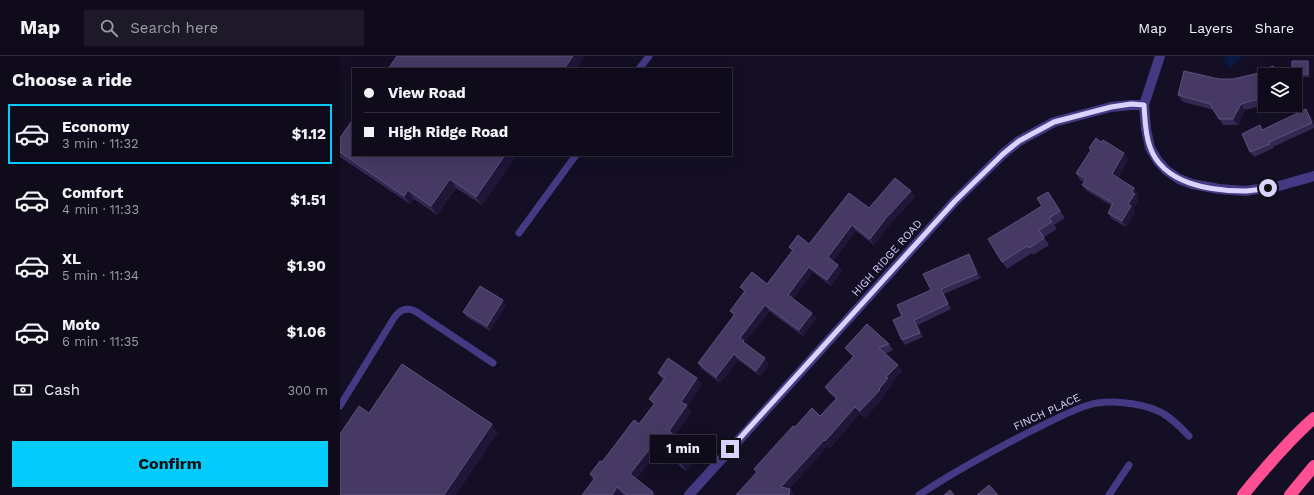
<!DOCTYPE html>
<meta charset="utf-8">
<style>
body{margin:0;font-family:"Work Sans",sans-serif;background:#1d1928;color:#f1f3f6;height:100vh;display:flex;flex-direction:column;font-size:15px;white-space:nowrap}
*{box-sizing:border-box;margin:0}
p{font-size:13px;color:#9b9ba3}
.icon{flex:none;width:22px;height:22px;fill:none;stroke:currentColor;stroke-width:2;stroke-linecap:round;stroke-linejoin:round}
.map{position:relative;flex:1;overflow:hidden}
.sheet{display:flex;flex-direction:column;background:#0f0b1b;width:340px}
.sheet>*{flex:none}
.hud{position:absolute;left:12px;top:12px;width:380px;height:88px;border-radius:0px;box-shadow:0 4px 16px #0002,0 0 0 1px #2f2b3a;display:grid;align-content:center;height:88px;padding:0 12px;background:#0f0b1b}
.buttons{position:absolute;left:918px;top:12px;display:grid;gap:8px}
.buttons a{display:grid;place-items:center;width:44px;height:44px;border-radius:0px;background:#0f0b1b;box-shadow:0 4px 16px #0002,0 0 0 1px #2f2b3a;font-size:20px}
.end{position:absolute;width:18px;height:18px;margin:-9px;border:5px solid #dbd2fe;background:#111;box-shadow:0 0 0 2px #111}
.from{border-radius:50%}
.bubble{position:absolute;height:28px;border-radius:0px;background:#0f0b1b;box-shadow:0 4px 16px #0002,0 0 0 1px #2f2b3a;font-size:13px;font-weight:700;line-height:28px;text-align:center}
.hud b{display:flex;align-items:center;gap:14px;height:38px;font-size:15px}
.hud b+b{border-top:1px solid #2f2b3a}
.hud i{width:10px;height:10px;background:#f1f3f6}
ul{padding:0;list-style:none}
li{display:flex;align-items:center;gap:12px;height:60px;margin:0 8px 6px;padding:0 4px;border:2px solid transparent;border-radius:0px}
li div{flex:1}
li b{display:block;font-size:15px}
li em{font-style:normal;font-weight:700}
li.active{border-color:#03cbfa}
li>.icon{width:36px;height:36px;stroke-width:1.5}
h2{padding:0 12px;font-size:18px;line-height:48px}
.pay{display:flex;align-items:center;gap:10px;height:44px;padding:0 12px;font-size:15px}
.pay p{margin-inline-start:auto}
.button{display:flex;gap:8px;margin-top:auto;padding:8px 12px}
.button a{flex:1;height:46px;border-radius:0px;background:#03cbfa;color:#111;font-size:16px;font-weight:700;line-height:46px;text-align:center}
header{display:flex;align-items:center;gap:24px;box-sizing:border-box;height:56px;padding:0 20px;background:#0f0b1b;border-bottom:1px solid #2f2b3a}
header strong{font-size:19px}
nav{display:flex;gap:22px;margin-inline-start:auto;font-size:14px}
.search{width:280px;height:36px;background:#1d1928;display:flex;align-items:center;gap:10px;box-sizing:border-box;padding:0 14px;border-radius:0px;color:#9b9ba3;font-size:15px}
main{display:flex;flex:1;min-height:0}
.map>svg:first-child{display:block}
.water{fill:#0a1941}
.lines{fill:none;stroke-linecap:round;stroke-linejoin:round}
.service{stroke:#433a83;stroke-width:7}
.minor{stroke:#433a83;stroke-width:10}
.motorway{stroke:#fd4f92;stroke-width:12}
.wall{fill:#342852}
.shaded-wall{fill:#1f1638}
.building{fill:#463a64;stroke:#5d527c}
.route{stroke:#dbd2fe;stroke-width:5}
.labels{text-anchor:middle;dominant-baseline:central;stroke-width:3.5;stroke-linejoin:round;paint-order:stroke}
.street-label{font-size:11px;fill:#dbd2fe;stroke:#140f24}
</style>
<header>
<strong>Map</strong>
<div class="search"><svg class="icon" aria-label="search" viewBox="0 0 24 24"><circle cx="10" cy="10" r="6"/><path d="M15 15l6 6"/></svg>Search here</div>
<nav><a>Map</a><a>Layers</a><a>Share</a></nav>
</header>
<main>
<section class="sheet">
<h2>Choose a ride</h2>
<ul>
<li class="active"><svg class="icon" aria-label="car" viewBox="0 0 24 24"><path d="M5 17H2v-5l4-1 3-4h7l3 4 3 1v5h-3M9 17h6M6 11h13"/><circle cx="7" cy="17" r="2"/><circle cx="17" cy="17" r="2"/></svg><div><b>Economy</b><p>3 min · 11:32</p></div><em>$1.12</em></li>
<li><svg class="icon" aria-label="car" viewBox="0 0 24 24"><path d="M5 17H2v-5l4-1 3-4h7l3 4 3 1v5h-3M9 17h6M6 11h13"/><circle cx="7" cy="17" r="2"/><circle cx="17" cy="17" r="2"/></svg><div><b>Comfort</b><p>4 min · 11:33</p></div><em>$1.51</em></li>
<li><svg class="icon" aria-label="car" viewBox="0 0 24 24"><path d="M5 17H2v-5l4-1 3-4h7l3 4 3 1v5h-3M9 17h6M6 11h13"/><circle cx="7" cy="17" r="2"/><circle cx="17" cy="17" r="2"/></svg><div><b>XL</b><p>5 min · 11:34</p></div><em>$1.90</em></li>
<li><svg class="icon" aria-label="car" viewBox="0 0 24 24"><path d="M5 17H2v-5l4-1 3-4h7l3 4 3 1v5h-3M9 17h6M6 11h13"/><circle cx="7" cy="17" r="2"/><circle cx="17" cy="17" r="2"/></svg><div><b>Moto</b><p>6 min · 11:35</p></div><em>$1.06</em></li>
</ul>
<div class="pay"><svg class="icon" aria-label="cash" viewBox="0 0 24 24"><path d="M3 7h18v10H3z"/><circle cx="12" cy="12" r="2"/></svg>Cash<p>300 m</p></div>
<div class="button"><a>Confirm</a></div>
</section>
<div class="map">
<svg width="974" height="439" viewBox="0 0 974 439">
<rect width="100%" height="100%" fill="#140f24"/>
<polygon class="water" points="886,0 902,0 891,12 882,5"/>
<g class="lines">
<g class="service">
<polyline points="299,13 309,0"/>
<polyline points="179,177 236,99"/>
<path d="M0 350 54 262C60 254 65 251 75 255L153 307"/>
<path d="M579 439C615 415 654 394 693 374 710 366 731 354 749 349 767 343 801 347 818 355 830 360 840 371 849 380"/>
<polyline points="769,439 789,409"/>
</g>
<g class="minor">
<polyline points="820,0 804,49 806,73 810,92 818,105 826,114 839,123 852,128 879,133 905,135 939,130 974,120"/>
<polyline points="349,439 615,145 663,98 679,85 714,66 771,51 791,49 804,49"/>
</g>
<g class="motorway">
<path d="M903 439C925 412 948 385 974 362"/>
<polyline points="950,439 974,410"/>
</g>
</g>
<g class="wall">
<polygon points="968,5 970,7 970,21 964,21 955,27 955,19"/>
<polygon points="925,19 925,49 905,54 898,69 883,69 874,54 843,46 838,39 879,23 893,23"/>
<polygon points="970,58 974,69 974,72 933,91 934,92 914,101 910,96 920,69 923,74"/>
<polygon points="0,82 13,99 177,99 142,149 116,132 97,159 74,143 70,148 0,101"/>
<polygon points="761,86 784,97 788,103 778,122 799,138 797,141 799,144 793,153 795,156 786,171 772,163 768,157 772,150 747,135 742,129 744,126 740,124 736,117 751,95 749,92"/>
<polygon points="571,135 575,141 553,165 553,164 534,189 516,175 493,205 498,209 502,214 491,230 473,216 453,243 472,257 476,263 463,280 429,255 405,286 429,308 420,320 398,304 380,327 362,313 358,307 394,260 390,255 404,236 400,231 427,228 452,195 449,191 469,188 529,152"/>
<polygon points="713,143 725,162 714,169 717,173 704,181 709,189 693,199 692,197 667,213 662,206"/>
<polygon points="632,203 641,222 604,238 611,253 578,269 583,281 565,289 562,284 562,260 591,234"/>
<polygon points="163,244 166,249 150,275 127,261 123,256"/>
<polygon points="549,288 553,294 545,298 562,315 551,327 552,329 543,339 544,340 525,362 520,357 490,392 488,390 417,417 414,413 455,371 480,360 496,343 489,337 485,331 513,301 510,298 505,292"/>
<polygon points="318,317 357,322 362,328 347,350 351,356 335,379 358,401 346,415 319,392 296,423 313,436 315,439 283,439 282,438 281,439 242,439 253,424 250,418 299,368 314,349 309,343 323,324"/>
</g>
<g class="shaded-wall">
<polygon points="233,0 245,0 236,13 224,13"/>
<polygon points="968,5 970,7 970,21 968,18"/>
<polygon points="901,48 905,54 898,69 893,63"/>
<polygon points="966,53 970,58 974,70 972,67"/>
<polygon points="784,97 788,103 776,125 772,118"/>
<polygon points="165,99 177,99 142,149 136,141"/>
<polygon points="110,123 116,132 97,159 91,150"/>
<polygon points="794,132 799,138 797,141 799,144 793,153 795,156 786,171 782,165 792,136"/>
<polygon points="68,134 74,143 70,148 64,140"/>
<polygon points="571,135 575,141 553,165 549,159"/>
<polygon points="708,136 713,143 725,162 720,155"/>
<polygon points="549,158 553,164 534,189 530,183"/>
<polygon points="512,169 516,175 492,207 488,201"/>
<polygon points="629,198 632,203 641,222 637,218"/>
<polygon points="498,209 502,214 491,230 487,224"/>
<polygon points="469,211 473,216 452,245 448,239"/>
<polygon points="601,233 604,238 611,253 608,248"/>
<polygon points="163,244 166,249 150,275 147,270"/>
<polygon points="425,249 429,255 405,286 408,291 400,282"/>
<polygon points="472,257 476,263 463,280 459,274"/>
<polygon points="574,264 578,269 583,281 580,277"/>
<polygon points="394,298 398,304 380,327 376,321"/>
<polygon points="425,302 429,308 420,320 416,315"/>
<polygon points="558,309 562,315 551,327 552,329 543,339 544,340 525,362 520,355 539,333 546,321"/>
<polygon points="357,322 362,328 347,350 351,356 334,381 329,375 341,346"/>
<polygon points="515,351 520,357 490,392 485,385"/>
<polygon points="152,368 158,377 116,439 104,439"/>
<polygon points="484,384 488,390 446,437 441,431"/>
<polygon points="315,386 319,392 294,425 290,418"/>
<polygon points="353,395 358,401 346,415 342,408"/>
<polygon points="277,431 282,438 281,439 272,439"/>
<polygon points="450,433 455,439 449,439"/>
</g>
<g class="building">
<polygon points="57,0 233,0 224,13 48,13"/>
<polygon points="952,5 968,5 968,18 962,18 955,23 955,19 952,19"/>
<polygon points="933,10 942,19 925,19 925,41 901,48 893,63 879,63 870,48 838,39 844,15 879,23 893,23 919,17"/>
<polygon points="966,53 972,67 929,86 930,88 910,96 902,78 920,69 922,74"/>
<polygon points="13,63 13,99 165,99 136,141 110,123 91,150 68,134 64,140 0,96 0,82"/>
<polygon points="756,82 761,86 763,84 784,97 772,118 794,132 792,136 795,138 788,148 791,150 782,165 768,157 773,147 742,129 746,123 736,117 751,94 749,92"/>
<polygon points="555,122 571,135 549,159 549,158 530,183 512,169 488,201 498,209 487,224 469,211 448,239 472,257 459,274 425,249 400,282 404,285 403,286 425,302 416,315 394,298 376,321 358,307 395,258 390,255 405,235 400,231 412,216 427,228 453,194 449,191 458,179 469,188 509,137 529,152"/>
<polygon points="708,136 720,155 709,162 712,166 699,174 704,182 689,192 687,190 662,206 648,183 702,150 697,142"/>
<polygon points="629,198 637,218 601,233 608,248 574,264 580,277 562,284 553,264 562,260 557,249 591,234 583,218"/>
<polygon points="140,230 163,244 147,270 123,256"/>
<polygon points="527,268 549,288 539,292 558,309 546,321 548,322 539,333 540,334 520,355 515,351 485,385 484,384 441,431 450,433 449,439 396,439 417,416 414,413 453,370 455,371 472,352 480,360 497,342 485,331 514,300 505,292"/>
<polygon points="328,302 357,322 341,346 347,349 329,375 353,395 342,408 315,386 290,418 313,436 311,439 287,439 277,431 272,439 242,439 255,422 250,418 260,405 262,406 294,364 299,368 315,347 309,343 325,322 318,317"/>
<polygon points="62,308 152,368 104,439 0,439 0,378 19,350 29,357"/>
<polygon points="649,429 658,439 637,439"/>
<polygon points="610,434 614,439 604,439"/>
</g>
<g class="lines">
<path class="route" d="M390 393 615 145 663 98 679 85 714 66 771 51 791 48 804 49C805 63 805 78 810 91 823 128 870 135 904 135 912 135 920 133 928 132"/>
</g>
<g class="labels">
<g class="street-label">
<text transform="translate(547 202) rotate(-48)">HIGH RIDGE ROAD</text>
<text transform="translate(707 356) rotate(-25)">FINCH PLACE</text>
</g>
</g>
</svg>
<div class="buttons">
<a><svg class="icon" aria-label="layers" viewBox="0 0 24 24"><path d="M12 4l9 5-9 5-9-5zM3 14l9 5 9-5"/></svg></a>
</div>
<i class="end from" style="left:928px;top:132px"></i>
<i class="end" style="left:390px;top:393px"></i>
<div class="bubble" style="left:310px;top:379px;width:66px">1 min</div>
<div class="hud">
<b><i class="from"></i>View Road</b>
<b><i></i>High Ridge Road</b>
</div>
</div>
</main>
